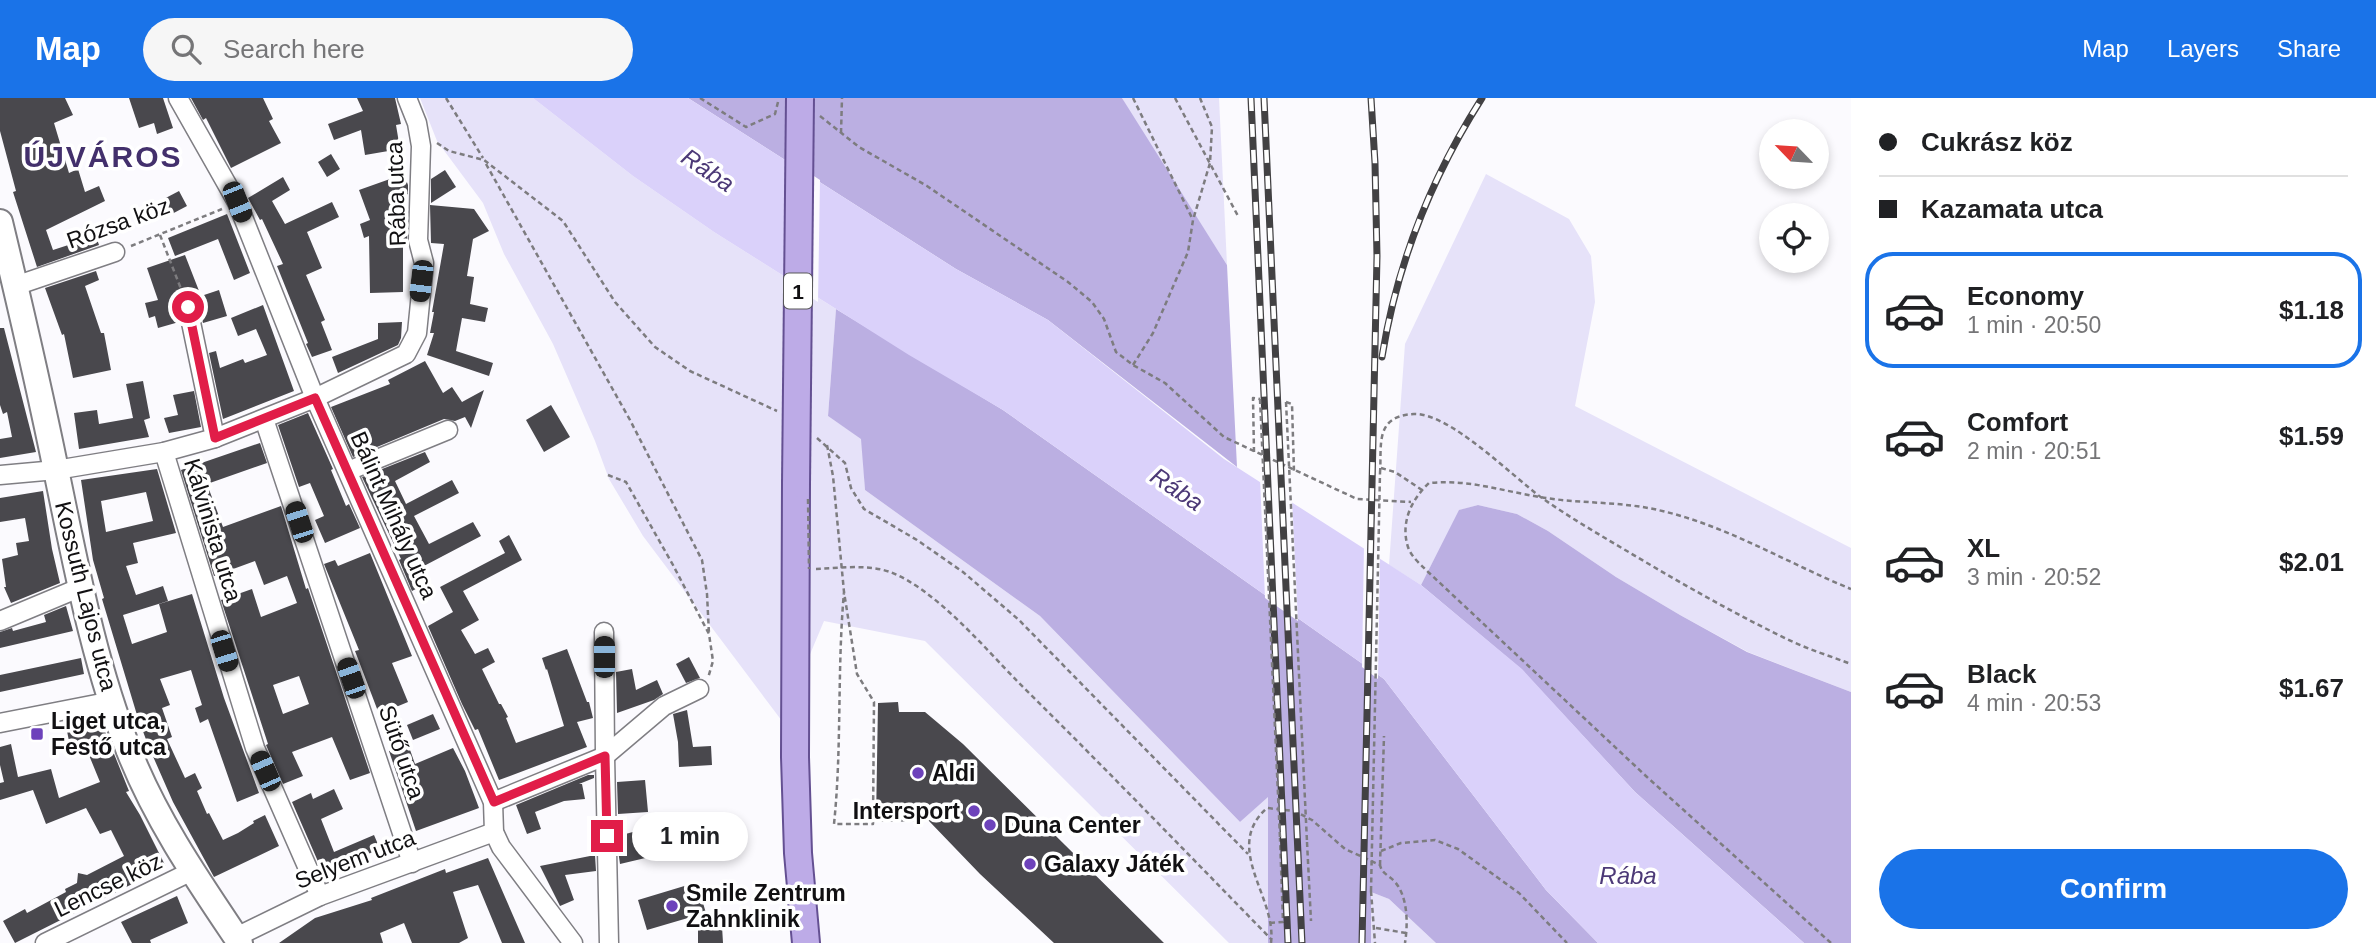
<!DOCTYPE html>
<meta charset="utf-8">
<style>
body{margin:0;font-family:Arial,sans-serif;background:#f6f6f6;color:#202124;height:100vh;display:flex;flex-direction:column;font-size:26px;white-space:nowrap}
*{box-sizing:border-box;margin:0}
p{font-size:23px;color:#757577}
.icon{flex:none;width:38px;height:38px;fill:none;stroke:currentColor;stroke-width:2;stroke-linecap:round;stroke-linejoin:round}
.map{position:relative;flex:1;overflow:hidden}
.panel{display:flex;flex-direction:column;background:#fff;width:525px}
.panel>*{flex:none}
.top-card{display:grid;align-content:center;height:154px;padding:0 28px;background:#fff}
.needle{width:46px;rotate:295deg}
.fabs{position:absolute;left:1759px;top:21px;display:grid;gap:14px}
.fabs a{display:grid;place-items:center;width:70px;height:70px;border-radius:50%;background:#fff;box-shadow:0 4px 10px #0003;font-size:35px}
.end{position:absolute;width:32px;height:32px;margin:-16px;border:9px solid #e11d48;background:#fff;box-shadow:0 0 0 4px #fff}
.from{border-radius:50%}
.bubble{position:absolute;height:49px;border-radius:24px;background:#fff;box-shadow:0 4px 10px #0003;font-size:23px;font-weight:800;line-height:49px;text-align:center}
.car{position:absolute;width:21px;height:42px;margin:-21px -10px;border-radius:9px;box-shadow:0 0 5px 2px #0007;background:linear-gradient(#222 24%,#8ab4d8 0 40%,#222 0 76%,#8ab4d8 0 86%,#222 0)}
.top-card b{display:flex;align-items:center;gap:24px;height:66px;font-size:26px}
.top-card b+b{border-top:2px solid #e0e0e0}
.top-card i{width:18px;height:18px;background:#202124}
ul{padding:0;list-style:none}
li{display:flex;align-items:center;gap:21px;height:116px;margin:0 14px 10px;padding:0 14px;border:4px solid transparent;border-radius:28px}
li div{flex:1}
li b{display:block;font-size:26px}
li em{font-style:normal;font-weight:800}
li.selected{border-color:#1a73e8}
li>.icon{width:63px;height:63px;stroke-width:1.5}
.action{display:flex;gap:14px;margin-top:auto;padding:14px 28px}
.action a{flex:1;height:80px;border-radius:42px;background:#1a73e8;color:#fff;font-size:28px;font-weight:800;line-height:80px;text-align:center}
header{display:flex;align-items:center;gap:42px;box-sizing:border-box;height:98px;padding:0 35px;background:#1a73e8;color:#fff}
header strong{font-size:33px}
nav{display:flex;gap:38px;margin-inline-start:auto;font-size:24px}
.search{width:490px;height:63px;background:#f6f6f6;display:flex;align-items:center;gap:18px;box-sizing:border-box;padding:0 24px;border-radius:38px;color:#757577;font-size:26px}
main{display:flex;flex:1;min-height:0}
.map>svg:first-child{display:block}
.green{fill:#e6e2f9}
.forest{fill:#bbafe2}
.water{fill:#dad1fa}
.pier{fill:#fbfafe}
.building{fill:#49484d;fill-rule:evenodd}
.lines{fill:none;stroke-linecap:round;stroke-linejoin:round}
.street-casing{stroke:#7f7e83;stroke-width:21}
.secondary-casing{stroke:#7f7e83;stroke-width:28}
.primary-casing{stroke:#645092;stroke-width:30}
.path{stroke:#7d7c7f;stroke-width:2.5;stroke-dasharray:5 3.5;stroke-linecap:butt}
.street{stroke:#fff;stroke-width:18}
.secondary{stroke:#fff;stroke-width:24}
.primary{stroke:#bdabe7;stroke-width:26}
.rail-casing{stroke:#424143;stroke-width:7}
.rail{stroke:#fff;stroke-width:4.5;stroke-dasharray:13;stroke-linecap:butt}
.primary-bridge-casing{stroke:#645092;stroke-width:30;stroke-linecap:butt}
.path-bridge{stroke:#7d7c7f;stroke-width:2.5;stroke-dasharray:5 3.5;stroke-linecap:butt}
.primary-bridge{stroke:#bdabe7;stroke-width:26}
.route{stroke:#e11d48;stroke-width:9}
.poi-dot{fill:#6d42bb;stroke:#fff;stroke-width:2.5}
.labels{text-anchor:middle;dominant-baseline:central;stroke-width:7;stroke-linejoin:round;paint-order:stroke}
.shield{fill:#fff;stroke:#585859;stroke-width:2}
.shield-label{font-size:21px;font-weight:bold;fill:#111012}
.street-label{font-size:23px;fill:#111012;stroke:#fff}
.poi-label{font-size:23px;font-weight:bold;fill:#111012;stroke:#fff;text-anchor:start}
.water-label{font-size:24px;font-style:italic;fill:#4c3977;stroke:#fff}
.district-label{font-size:30px;font-weight:bold;letter-spacing:2px;fill:#43306c;stroke:#fff}
</style>
<header>
<strong>Map</strong>
<div class="search"><svg class="icon" aria-label="search" viewBox="0 0 24 24"><circle cx="10" cy="10" r="6"/><path d="M15 15l6 6"/></svg>Search here</div>
<nav><a>Map</a><a>Layers</a><a>Share</a></nav>
</header>
<main>
<div class="map">
<svg width="1851" height="845" viewBox="0 0 1851 845">
<rect width="100%" height="100%" fill="#fbfafe"/>
<g class="green">
<polygon points="420,0 533,0 633,78 714,134 836,211 828,318 862,341 865,392 1040,518 1240,724 1268,698 1268,845 1229,845 925,543 824,523 782,623 643,438 609,381 595,343 553,246 504,156 483,105 437,43"/>
<polygon points="1122,0 1219,0 1227,167 1133,20"/>
<polygon points="1486,76 1569,121 1591,158 1595,204 1575,308 1851,450 1851,594 1748,554 1680,517 1616,479 1548,433 1517,416 1478,407 1460,412 1421,487 1389,467 1405,246"/>
<polygon points="1371,794 1389,801 1436,845 1371,845"/>
</g>
<g class="forest">
<polygon points="688,0 1122,0 1227,167 1237,369 1048,222 956,171"/>
<polygon points="836,211 1003,312 1384,581 1546,792 1598,845 1436,845 1389,801 1371,794 1371,845 1268,845 1268,699 1240,724 1040,518 865,392 861,341 828,318"/>
<polygon points="1478,407 1517,416 1548,433 1616,479 1680,517 1747,554 1851,594 1851,845 1804,845 1635,694 1521,571 1421,487 1459,412"/>
</g>
<polygon class="water" points="533,0 688,0 956,171 1048,222 1224,361 1421,487 1522,571 1635,694 1804,845 1598,845 1546,792 1384,581 1003,312 909,257 714,134 633,78"/>
<g class="pier">
<polygon points="788,61 820,82 818,204 785,183"/>
<polygon points="1260,380 1292,400 1298,523 1265,500"/>
<polygon points="1364,447 1380,457 1378,581 1362,569"/>
</g>
<g class="building">
<polygon points="0,0 65,0 73,17 54,25 69,75 78,71 85,94 99,88 105,103 46,132 53,152 96,138 99,147 37,169 13,94 16,93 0,33"/>
<polygon points="129,0 163,0 173,30 157,36 154,25 139,30"/>
<polygon points="191,0 263,0 273,21 269,23 281,45 231,70 206,20 203,22"/>
<polygon points="357,0 395,0 401,26 396,27 400,51 365,57 361,32 334,42 328,26 363,13"/>
<polygon points="331,56 340,71 327,79 318,64"/>
<polygon points="445,72 456,89 431,105 431,81"/>
<polygon points="404,76 408,87 408,96 399,99 407,124 407,143 403,143 403,194 370,195 369,138 364,140 360,126 370,122 359,92"/>
<polygon points="283,79 290,92 272,103 285,126 332,104 339,119 307,134 322,170 306,177 325,222 321,224 332,252 312,259 306,246 308,245 277,168 283,166 262,121 260,122 248,100"/>
<polygon points="179,93 187,108 168,118 160,103"/>
<polygon points="430,107 474,111 489,133 473,141 467,178 474,179 470,206 488,210 485,224 462,220 456,253 493,265 489,278 427,257 434,235 430,235 434,214 432,214 444,146 431,145"/>
<polygon points="227,116 250,175 234,182 218,141 175,158 168,140"/>
<polygon points="185,157 201,198 219,192 227,218 203,225 197,203 186,199 181,201 177,207 179,224 158,230 155,218 149,220 145,205 158,202 147,170"/>
<polygon points="96,173 99,182 85,188 101,235 104,235 111,272 73,280 64,236 62,237 45,190"/>
<polygon points="263,207 294,293 223,321 209,255 216,253 220,270 243,261 245,265 267,257 256,231 238,238 231,220"/>
<polygon points="402,224 401,240 398,247 338,275 332,259 378,241 378,225"/>
<polygon points="0,230 4,230 36,354 0,360 0,341 12,339 7,314 3,316 0,307"/>
<polygon points="425,263 443,295 452,289 462,304 484,292 471,330 465,319 455,323 444,321 353,359 331,309 390,286 388,282"/>
<polygon points="143,283 150,320 144,322 149,339 79,351 74,315 97,312 99,326 133,320 126,286"/>
<polygon points="194,293 201,329 169,335 164,320 178,317 173,297"/>
<polygon points="551,307 570,339 544,354 526,322"/>
<polygon points="308,315 333,371 331,372 346,408 349,406 360,430 325,445 315,422 324,418 310,385 299,389 278,327"/>
<path d="M260 345 267 365 207 386 223 429 281 408 306 491 308 490 370 675 350 682 332 639 292 654 303 678 283 686 266 647 268 646 221 502 252 491 261 519 297 505 287 478 264 487 255 463 214 478 181 372ZM299 578 309 606 283 616 273 587Z"/>
<polygon points="425,354 430,364 395,383 406,406 452,382 459,395 414,418 429,446 473,424 481,438 422,469 429,484 412,493 399,462 401,461 362,379"/>
<path d="M157 371 176 435 133 445 138 465 126 468 136 497 163 488 168 503 123 517 132 546 167 534 159 506 192 496 224 600 259 695 237 704 208 621 200 625 195 610 202 607 191 572 160 581 170 607 162 610 172 639 167 641 185 680 195 675 202 690 197 693 207 716 209 715 223 742 238 735 254 725 253 723 265 717 279 748 214 779 173 704 148 647 137 617 102 501 104 500 93 462 81 382ZM146 394 153 423 106 434 101 403Z"/>
<polygon points="43,393 52,451 60,485 11,505 4,489 6,489 2,461 18,457 16,445 29,443 25,420 0,424 0,400"/>
<polygon points="509,437 522,462 463,493 479,522 461,532 475,556 488,550 495,564 482,571 499,606 501,606 508,619 506,620 516,645 564,628 547,571 546,572 542,560 567,551 587,604 589,604 593,620 577,624 587,649 499,682 478,631 475,632 462,606 428,528 453,514 440,489 505,455 499,443"/>
<polygon points="370,455 412,558 392,565 408,604 379,616 355,553 359,552 324,466 335,462 338,468"/>
<polygon points="66,508 73,533 0,550 0,534 12,530 13,533 46,524 44,517"/>
<polygon points="689,559 700,580 686,585 676,566"/>
<polygon points="81,560 84,576 0,594 0,577"/>
<polygon points="632,571 636,592 657,582 663,596 654,602 617,615 616,574"/>
<polygon points="898,604 899,614 925,614 963,646 1164,845 1054,845 980,776 929,723 876,724 878,605"/>
<polygon points="687,612 693,649 711,648 712,667 679,669 678,644 673,616"/>
<polygon points="433,616 440,631 413,642 407,627"/>
<polygon points="102,626 129,693 126,694 140,717 166,769 15,845 3,823 25,811 27,815 66,794 65,791 77,785 78,775 87,777 124,758 111,732 100,736 86,710 46,726 33,692 0,702 0,685 4,684 0,667 0,649 11,646 18,679 51,671 59,700 100,684 84,645 70,648 67,633"/>
<polygon points="408,646 415,666 453,650 465,673 479,710 416,733 389,653"/>
<polygon points="588,677 594,677 594,680 579,686 582,686 585,701 564,703 535,714 541,731 527,736 516,707"/>
<polygon points="645,682 648,714 618,716 617,684"/>
<polygon points="334,691 343,711 321,721 334,754 374,737 380,751 323,775 292,704 311,695 313,701"/>
<polygon points="644,731 646,741 654,739 658,757 620,766 618,752 622,751 618,738"/>
<polygon points="595,757 596,773 565,777 574,802 560,808 540,768"/>
<polygon points="488,760 525,845 502,845 478,787 453,794 468,840 459,845 412,845 404,825 380,835 383,845 279,845 315,820 372,802 371,800 445,771 446,775"/>
<polygon points="691,786 694,799 701,798 710,829 722,828 723,845 698,845 698,817 647,832 638,802"/>
<polygon points="177,798 188,825 150,842 151,845 132,845 121,824"/>
</g>
<g class="lines">
<defs>
<g id="street">
<polyline points="178,0 237,104 315,300 493,704 494,734 501,749 573,845"/>
<polyline points="15,188 115,154"/>
<polyline points="188,210 215,340"/>
<polyline points="264,321 412,765"/>
<polyline points="164,354 255,650 320,798"/>
<polyline points="348,373 448,332"/>
<polyline points="0,377 56,372 164,354 215,340 315,300 406,256 417,235 424,165 418,142 421,48 417,25 407,0"/>
<polyline points="0,523 79,490"/>
<polyline points="604,534 605,658 609,845"/>
<polyline points="0,625 112,603"/>
<polyline points="493,704 605,658 664,608 699,591"/>
<polyline points="236,839 320,798 494,734"/>
<polyline points="45,845 192,773"/>
</g>
<path id="secondary" d="M0 124C20 207 39 289 56 372 76 467 93 563 129 653 156 722 199 784 240 845"/>
<polyline id="primary" points="796,386 795,659 798,755 806,845"/>
</defs>
<use href="#street" class="street-casing"/>
<use href="#secondary" class="secondary-casing"/>
<use href="#primary" class="primary-casing"/>
<g class="path">
<polyline points="446,0 483,60"/>
<polyline points="700,0 746,29 775,16 778,4"/>
<polyline points="1133,0 1193,122"/>
<polyline points="1175,0 1238,118"/>
<polyline points="820,18 859,49 927,88 1068,184 1092,204 1104,221 1116,254 1133,267 1165,285 1224,339 1357,401 1411,404"/>
<polyline points="841,35 842,0"/>
<polyline points="437,45 449,53 484,62 563,123 615,204 655,249 690,273 777,313"/>
<polyline points="486,66 630,322 702,462 707,496 709,536"/>
<polyline points="160,137 183,196"/>
<polyline points="131,148 222,111"/>
<polyline points="1133,267 1153,235 1188,154 1193,122 1210,65 1212,29 1200,0"/>
<polyline points="1286,304 1292,306 1294,374"/>
<polyline points="817,340 845,365 851,390 864,411 917,442 963,474 1019,522 1248,756"/>
<path d="M827 347 833 378 844 494 857 576 874 604 873 726H834C842 649 837 572 844 494"/>
<polyline points="1254,354 1253,300 1260,301"/>
<polyline points="1381,370 1395,374 1422,392"/>
<path d="M1380 375C1382 347 1374 318 1414 316 1450 315 1512 378 1542 400 1572 421 1605 440 1637 459 1686 488 1735 516 1787 541 1807 551 1830 558 1851 566"/>
<polyline points="608,377 626,384 673,467 709,536 713,563 708,580"/>
<path d="M816 471C840 470 867 466 890 474 935 491 984 549 1018 584 1103 668 1187 755 1271 841"/>
<polyline points="1307,744 1311,823"/>
<polyline points="1381,753 1401,745 1435,742 1458,751 1519,795 1567,845"/>
<polyline points="1380,767 1384,638"/>
<polyline points="1371,793 1375,845"/>
<polyline points="1270,825 1283,824 1280,740"/>
<polyline points="1376,830 1406,835"/>
<path d="M1271 845C1277 799 1222 750 1267 710L1294 713 1312 722 1345 751 1380 767C1382 776 1389 777 1395 784 1408 799 1408 826 1405 845"/>
<path d="M1831 845 1647 679 1425 471C1419 465 1411 458 1408 449 1400 424 1412 401 1429 385 1468 381 1502 393 1540 399 1579 406 1619 403 1658 412 1726 427 1787 465 1851 491"/>
</g>
<use href="#street" class="street"/>
<use href="#secondary" class="secondary"/>
<use href="#primary" class="primary"/>
<defs>
<g id="rail">
<polyline points="1251,0 1288,845"/>
<polyline points="1264,0 1302,845"/>
<path d="M1382 259C1397 165 1431 80 1482 0"/>
<polyline points="1362,845 1377,158 1375,65 1371,0"/>
</g>
</defs>
<use href="#rail" class="rail-casing"/>
<use href="#rail" class="rail"/>
<defs>
<polyline id="primary-bridge" points="796,386 800,0"/>
</defs>
<use href="#primary-bridge" class="primary-bridge-casing"/>
<g class="path-bridge">
<polyline points="1260,301 1280,740"/>
<polyline points="1286,304 1307,744"/>
<polyline points="808,401 809,471"/>
<polyline points="1371,793 1380,375"/>
</g>
<use href="#primary-bridge" class="primary-bridge"/>
</g>
<g class="lines">
<polyline class="route" points="188,209 215,340 315,300 494,704 605,658 607,738"/>
</g>
<g class="poi-dot">
<rect x="30" y="629" width="14" height="14" rx="3.5"/>
<circle cx="918" cy="675" r="7"/>
<circle cx="974" cy="713" r="7"/>
<circle cx="990" cy="727" r="7"/>
<circle cx="1030" cy="766" r="7"/>
<circle cx="672" cy="808" r="7"/>
</g>
<g class="labels">
<rect class="shield" x="784" y="175.5" width="28" height="35" rx="5"/>
<g class="shield-label">
<text x="798" y="193">1</text>
</g>
<g class="street-label">
<text transform="translate(396 96) rotate(-92)">Rába utca</text>
<text transform="translate(118 125) rotate(-20)">Rózsa köz</text>
<text transform="translate(394 417) rotate(66)">Bálint Mihály utca</text>
<text transform="translate(213 432) rotate(73)">Kálvinista utca</text>
<text transform="translate(86 498) rotate(76)">Kossuth Lajos utca</text>
<text transform="translate(402 654) rotate(71)">Sütő utca</text>
<text transform="translate(355 761) rotate(-21)">Selyem utca</text>
<text transform="translate(108 787) rotate(-26)">Lencse köz</text>
</g>
<g class="poi-label">
<text x="51" y="623">Liget utca,<tspan x="51" dy="26">Festő utca</tspan></text>
<text x="932" y="675">Aldi</text>
<text x="960" y="713" text-anchor="end">Intersport</text>
<text x="1004" y="727">Duna Center</text>
<text x="1044" y="766">Galaxy Játék</text>
<text x="686" y="795">Smile Zentrum<tspan x="686" dy="26">Zahnklinik</tspan></text>
</g>
<g class="water-label">
<text transform="translate(708 72) rotate(34)">Rába</text>
<text transform="translate(1177 391) rotate(34)">Rába</text>
<text x="1628" y="777">Rába</text>
</g>
<g class="district-label">
<text x="103" y="58">ÚJVÁROS</text>
</g>
</g>
</svg>
<div class="fabs">
<a><svg class="needle" viewBox="-14 -14 28 28"><path d="M0-13l5 13h-10z" fill="#e53935"/><path d="M0 13l5-13h-10z" fill="#757577"/></svg></a>
<a><svg class="icon" aria-label="locate" viewBox="0 0 24 24"><circle cx="12" cy="12" r="6"/><path d="M12 2v4M12 18v4M2 12h4M18 12h4"/></svg></a>
</div>
<i class="end from" style="left:188px;top:209px"></i>
<i class="end" style="left:607px;top:738px"></i>
<div class="bubble" style="left:632px;top:714px;width:116px">1 min</div>
<i class="car" style="left:237px;top:104px;rotate:158deg"></i>
<i class="car" style="left:421px;top:183px;rotate:187deg"></i>
<i class="car" style="left:299px;top:424px;rotate:342deg"></i>
<i class="car" style="left:224px;top:553px;rotate:163deg"></i>
<i class="car" style="left:604px;top:559px;rotate:0deg"></i>
<i class="car" style="left:351px;top:580px;rotate:341deg"></i>
<i class="car" style="left:265px;top:673px;rotate:336deg"></i>
</div>
<section class="panel">
<div class="top-card">
<b><i class="from"></i>Cukrász köz</b>
<b><i></i>Kazamata utca</b>
</div>
<ul>
<li class="selected"><svg class="icon" aria-label="car" viewBox="0 0 24 24"><path d="M5 17H2v-5l4-1 3-4h7l3 4 3 1v5h-3M9 17h6M6 11h13"/><circle cx="7" cy="17" r="2"/><circle cx="17" cy="17" r="2"/></svg><div><b>Economy</b><p>1 min · 20:50</p></div><em>$1.18</em></li>
<li><svg class="icon" aria-label="car" viewBox="0 0 24 24"><path d="M5 17H2v-5l4-1 3-4h7l3 4 3 1v5h-3M9 17h6M6 11h13"/><circle cx="7" cy="17" r="2"/><circle cx="17" cy="17" r="2"/></svg><div><b>Comfort</b><p>2 min · 20:51</p></div><em>$1.59</em></li>
<li><svg class="icon" aria-label="car" viewBox="0 0 24 24"><path d="M5 17H2v-5l4-1 3-4h7l3 4 3 1v5h-3M9 17h6M6 11h13"/><circle cx="7" cy="17" r="2"/><circle cx="17" cy="17" r="2"/></svg><div><b>XL</b><p>3 min · 20:52</p></div><em>$2.01</em></li>
<li><svg class="icon" aria-label="car" viewBox="0 0 24 24"><path d="M5 17H2v-5l4-1 3-4h7l3 4 3 1v5h-3M9 17h6M6 11h13"/><circle cx="7" cy="17" r="2"/><circle cx="17" cy="17" r="2"/></svg><div><b>Black</b><p>4 min · 20:53</p></div><em>$1.67</em></li>
</ul>
<div class="action"><a>Confirm</a></div>
</section>
</main>
